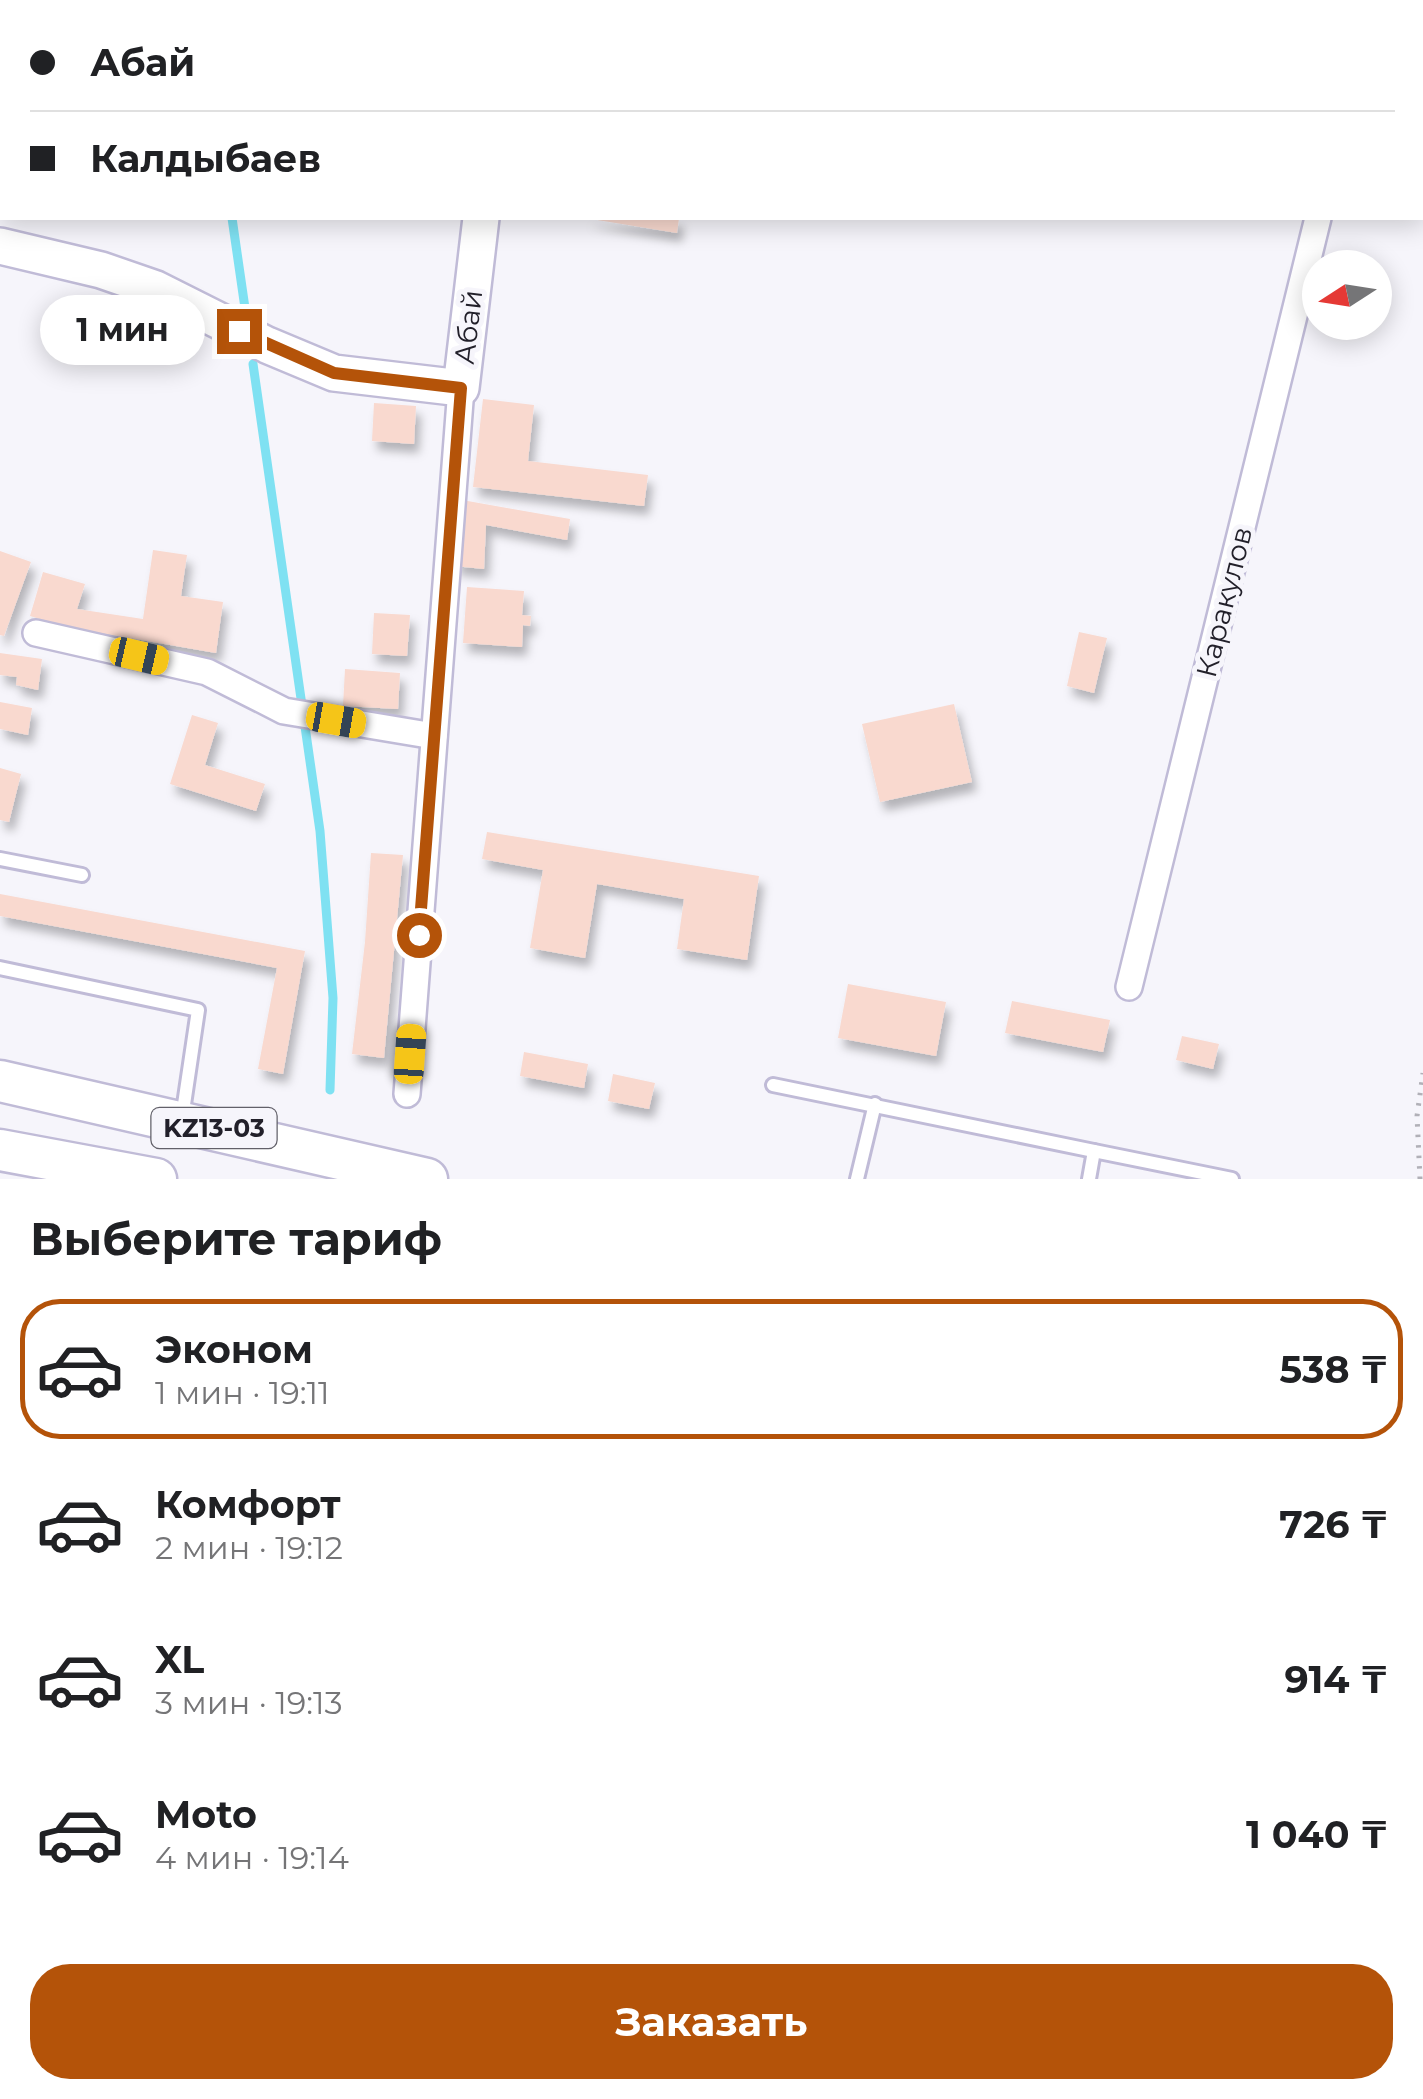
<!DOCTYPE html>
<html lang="ru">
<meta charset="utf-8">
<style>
body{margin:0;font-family:Montserrat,sans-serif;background:#f6f6f6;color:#202124;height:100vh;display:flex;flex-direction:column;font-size:38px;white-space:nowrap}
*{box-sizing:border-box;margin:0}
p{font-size:32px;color:#757577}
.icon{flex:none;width:55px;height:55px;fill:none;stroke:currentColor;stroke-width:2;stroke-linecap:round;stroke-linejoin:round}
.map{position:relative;height:1179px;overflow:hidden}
.panel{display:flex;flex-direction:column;background:#fff;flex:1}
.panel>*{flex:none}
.banner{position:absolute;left:0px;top:0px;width:1425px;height:220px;box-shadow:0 5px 25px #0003;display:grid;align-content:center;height:220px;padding:0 30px;background:#fff}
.needle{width:65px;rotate:258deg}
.buttons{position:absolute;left:1302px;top:250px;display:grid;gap:20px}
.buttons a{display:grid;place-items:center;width:90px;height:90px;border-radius:50%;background:#fff;box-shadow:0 5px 25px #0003;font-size:50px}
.end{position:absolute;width:45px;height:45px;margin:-22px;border:12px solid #b45309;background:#fff;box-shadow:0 0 0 5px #fff}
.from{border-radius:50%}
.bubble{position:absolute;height:70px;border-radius:35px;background:#fff;box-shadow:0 5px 25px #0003;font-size:32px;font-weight:700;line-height:70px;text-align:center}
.car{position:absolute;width:30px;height:60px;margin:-30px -15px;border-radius:12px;box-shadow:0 0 8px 2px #0007;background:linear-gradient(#f5c518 24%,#345 0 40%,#f5c518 0 76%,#345 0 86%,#f5c518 0)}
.banner b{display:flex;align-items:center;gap:35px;height:95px;font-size:38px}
.banner b+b{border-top:2px solid #e0e0e0}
.banner i{width:25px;height:25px;background:#202124}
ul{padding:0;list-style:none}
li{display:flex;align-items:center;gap:30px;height:140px;margin:0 20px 15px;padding:0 10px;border:5px solid transparent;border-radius:40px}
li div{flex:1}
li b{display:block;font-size:38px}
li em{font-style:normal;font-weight:700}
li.selected{border-color:#b45309}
li>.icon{width:90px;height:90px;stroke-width:1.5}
h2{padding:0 30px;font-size:45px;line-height:120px}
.cta{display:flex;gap:20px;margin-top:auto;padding:20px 30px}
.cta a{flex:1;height:115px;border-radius:40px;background:#b45309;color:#fff;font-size:40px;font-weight:700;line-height:115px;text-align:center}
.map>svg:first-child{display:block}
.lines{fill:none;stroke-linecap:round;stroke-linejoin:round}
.stream{stroke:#7fe1f2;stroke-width:9}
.building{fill:#f9d9cf;filter:url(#shadow)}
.service-casing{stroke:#c0bbd7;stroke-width:18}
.minor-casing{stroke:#c0bbd7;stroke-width:30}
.secondary-casing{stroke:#c0bbd7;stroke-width:40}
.trunk-casing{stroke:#c0bbd7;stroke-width:45}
.path{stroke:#b1b0b7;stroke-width:5;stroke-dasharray:2.5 8;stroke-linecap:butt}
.service{stroke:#fff;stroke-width:12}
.minor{stroke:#fff;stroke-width:25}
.secondary{stroke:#fff;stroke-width:35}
.trunk{stroke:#fff;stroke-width:40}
.route{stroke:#b45309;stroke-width:12}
.labels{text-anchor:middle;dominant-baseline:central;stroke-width:10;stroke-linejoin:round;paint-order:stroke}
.shield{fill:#f6f5fb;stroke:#626069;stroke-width:2.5}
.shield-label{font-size:25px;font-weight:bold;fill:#22202a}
.street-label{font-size:28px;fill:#22202a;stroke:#f6f5fb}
</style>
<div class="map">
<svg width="1423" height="1179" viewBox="0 0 1423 1179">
<defs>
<filter id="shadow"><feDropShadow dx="5" dy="9" stdDeviation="5" flood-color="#0004"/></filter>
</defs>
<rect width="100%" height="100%" fill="#f6f5fb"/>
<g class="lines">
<g class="stream">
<polyline points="200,0 201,2"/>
<polyline points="232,218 245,308"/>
<polyline points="253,364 320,831 333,998 330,1090"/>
</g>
</g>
<g class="building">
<polygon points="585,218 679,218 677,233"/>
<polygon points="483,399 534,405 528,461 648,475 644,506 473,487"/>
<polygon points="374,403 416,406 414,444 372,441"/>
<polygon points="462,500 570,519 567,540 486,525 484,569 454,566"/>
<polygon points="153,550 187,555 181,596 223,602 216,653 72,628 30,616 43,572 85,584 77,609 143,619"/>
<polygon points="0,551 31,562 4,636 0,635"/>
<polygon points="467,587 524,591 522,615 531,616 530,626 523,625 522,647 463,643"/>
<polygon points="374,613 410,615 407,656 372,654"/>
<polygon points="1079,632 1107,638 1094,693 1067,686"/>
<polygon points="0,653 42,659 38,690 16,685 17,677 0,675"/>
<polygon points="345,669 400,673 398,709 343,706"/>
<polygon points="0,702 32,708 28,735 0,729"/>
<polygon points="954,704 972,782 880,802 862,724"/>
<polygon points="192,715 218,723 205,765 265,784 256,811 170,784"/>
<polygon points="0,768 21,774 9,822 0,820"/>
<polygon points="487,832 759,876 747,960 677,949 684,899 597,884 585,958 530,948 543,870 482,859"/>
<polygon points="371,853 403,855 384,1058 352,1054 365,942"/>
<polygon points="0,894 305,951 283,1074 258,1069 277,968 0,916"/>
<polygon points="848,984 946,1002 936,1056 838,1038"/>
<polygon points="1012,1001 1110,1020 1103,1052 1005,1033"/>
<polygon points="1182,1036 1219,1044 1213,1069 1176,1060"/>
<polygon points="524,1052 588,1064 584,1088 520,1076"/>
<polygon points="613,1074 655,1083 649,1109 608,1101"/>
</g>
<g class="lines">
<defs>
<g id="service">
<polyline points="0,859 82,875"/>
<polyline points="0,968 198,1010 182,1118"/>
<polyline points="773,1085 1094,1151"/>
<polyline points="857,1179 875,1104"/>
<polyline points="1089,1179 1094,1151 1232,1179"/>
</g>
<g id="minor">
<polyline points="1371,2 1372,0"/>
<polyline points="36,633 207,672 284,711 434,736"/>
<polyline points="1129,987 1318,218"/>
<polyline points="407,1094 461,388"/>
</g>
<g id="secondary">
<polyline points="502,2 502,0"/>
<polyline points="0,246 101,270 156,289 267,345 334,373 461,388 481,218"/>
</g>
<g id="trunk">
<polyline points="0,1081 427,1179"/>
<polyline points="0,1150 156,1179"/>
</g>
</defs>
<use href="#service" class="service-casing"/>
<use href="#minor" class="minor-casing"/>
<use href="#secondary" class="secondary-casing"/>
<use href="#trunk" class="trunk-casing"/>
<polyline class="path" points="1420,1179 1417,1116 1423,1073"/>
<use href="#service" class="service"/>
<use href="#minor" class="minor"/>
<use href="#secondary" class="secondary"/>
<use href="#trunk" class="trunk"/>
</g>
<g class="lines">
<polyline class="route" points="239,331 334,373 461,388 419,935"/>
</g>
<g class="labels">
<rect class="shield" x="151.5" y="1108" width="125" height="40" rx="8"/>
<g class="shield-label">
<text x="214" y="1128">KZ13-03</text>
</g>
<g class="street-label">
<text transform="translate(468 327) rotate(-83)">Абай</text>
<text transform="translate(1224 602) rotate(-76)">Каракулов</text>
</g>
</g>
</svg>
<div class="buttons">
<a><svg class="needle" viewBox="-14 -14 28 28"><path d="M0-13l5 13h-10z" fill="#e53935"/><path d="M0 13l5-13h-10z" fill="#757577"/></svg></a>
</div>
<i class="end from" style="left:419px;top:935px"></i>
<i class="end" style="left:239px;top:331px"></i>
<div class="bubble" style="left:40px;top:295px;width:165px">1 мин</div>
<i class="car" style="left:139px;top:656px;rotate:103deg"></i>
<i class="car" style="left:336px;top:720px;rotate:100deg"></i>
<i class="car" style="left:410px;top:1054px;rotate:4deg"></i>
<div class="banner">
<b><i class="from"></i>Абай</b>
<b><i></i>Калдыбаев</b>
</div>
</div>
<section class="panel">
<h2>Выберите тариф</h2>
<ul>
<li class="selected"><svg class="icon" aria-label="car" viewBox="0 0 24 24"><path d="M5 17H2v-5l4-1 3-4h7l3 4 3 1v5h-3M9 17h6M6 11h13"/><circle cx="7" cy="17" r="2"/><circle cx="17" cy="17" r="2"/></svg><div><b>Эконом</b><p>1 мин · 19:11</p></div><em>538 ₸</em></li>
<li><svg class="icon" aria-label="car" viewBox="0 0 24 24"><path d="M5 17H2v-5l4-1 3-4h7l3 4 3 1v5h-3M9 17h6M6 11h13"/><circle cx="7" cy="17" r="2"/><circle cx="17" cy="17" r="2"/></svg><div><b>Комфорт</b><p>2 мин · 19:12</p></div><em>726 ₸</em></li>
<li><svg class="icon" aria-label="car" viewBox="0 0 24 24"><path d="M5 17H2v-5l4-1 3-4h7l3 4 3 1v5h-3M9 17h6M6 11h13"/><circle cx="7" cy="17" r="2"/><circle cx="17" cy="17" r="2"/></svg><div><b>XL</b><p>3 мин · 19:13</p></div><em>914 ₸</em></li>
<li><svg class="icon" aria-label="car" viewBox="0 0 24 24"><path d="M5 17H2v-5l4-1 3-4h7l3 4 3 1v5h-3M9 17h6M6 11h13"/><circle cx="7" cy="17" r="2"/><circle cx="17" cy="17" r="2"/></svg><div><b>Moto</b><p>4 мин · 19:14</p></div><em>1 040 ₸</em></li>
</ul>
<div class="cta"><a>Заказать</a></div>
</section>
